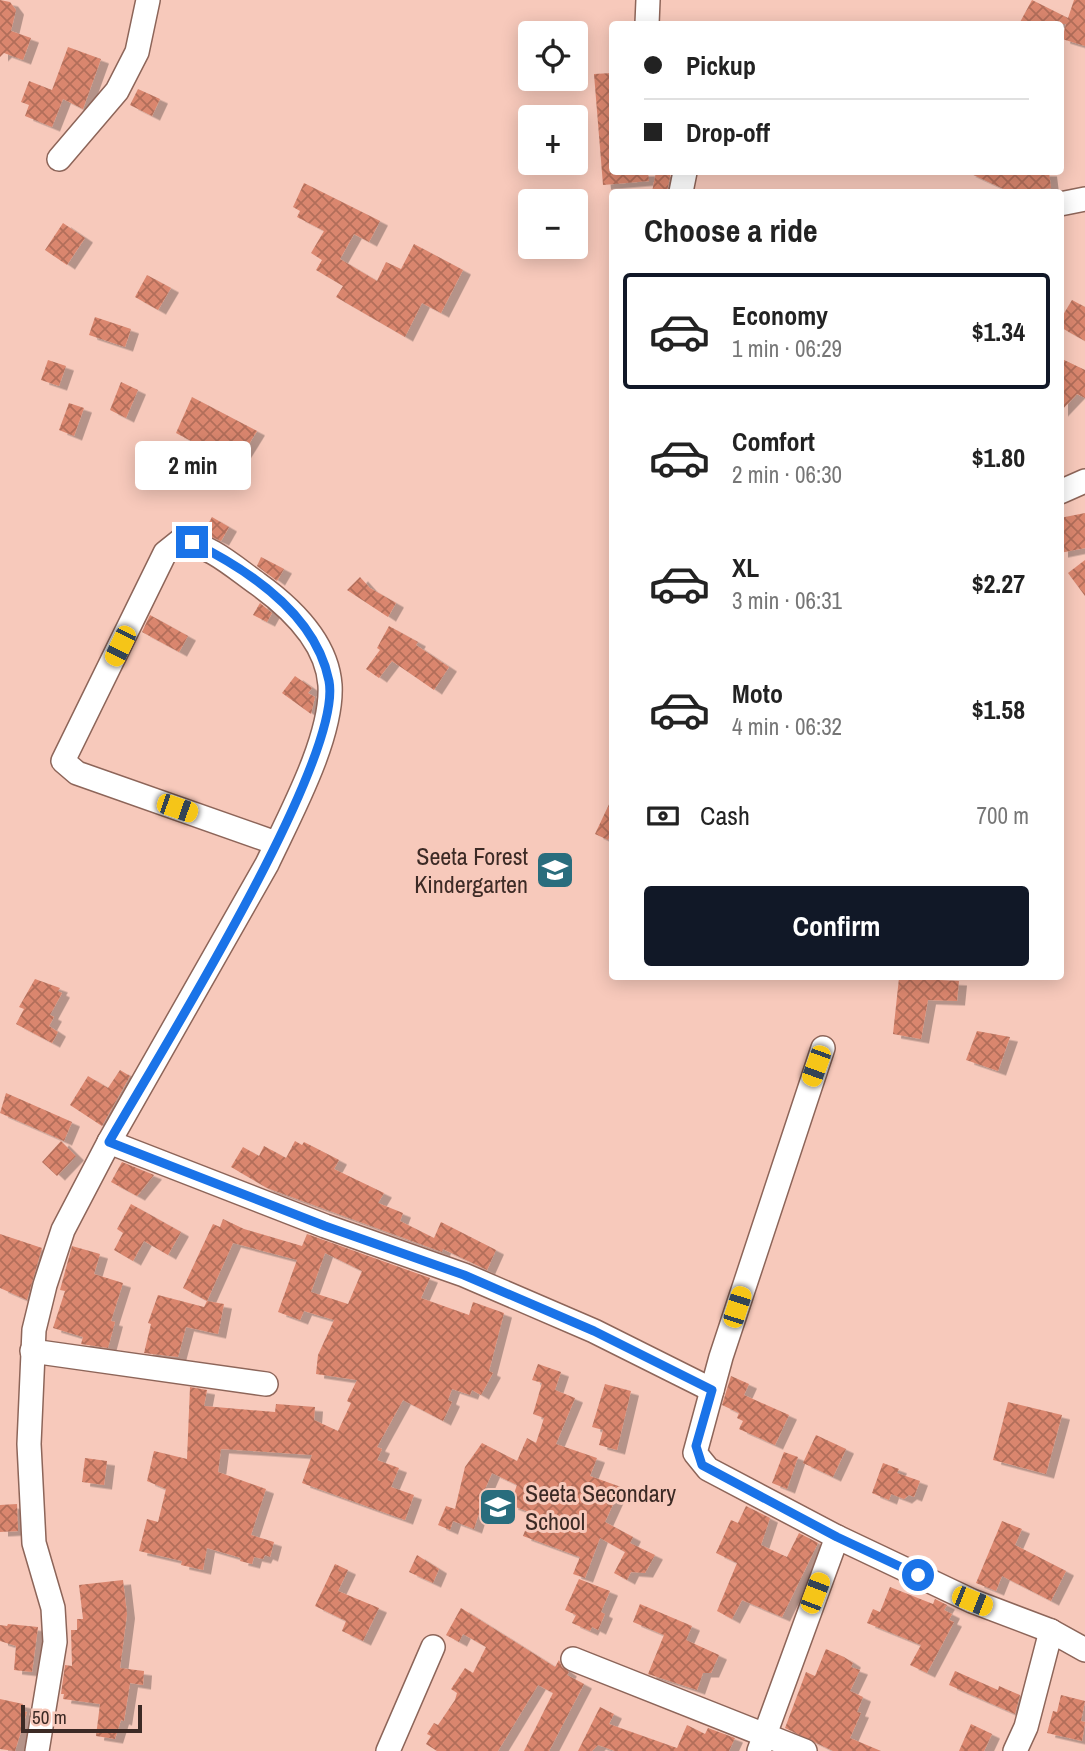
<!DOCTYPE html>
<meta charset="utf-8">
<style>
body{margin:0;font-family:"Archivo Narrow",sans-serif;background:#f2f2f2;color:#222;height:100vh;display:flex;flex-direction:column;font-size:26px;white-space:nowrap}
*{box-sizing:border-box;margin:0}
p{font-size:23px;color:#767676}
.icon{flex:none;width:38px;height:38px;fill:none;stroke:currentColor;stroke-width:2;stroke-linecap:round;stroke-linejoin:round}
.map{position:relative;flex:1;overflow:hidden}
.drawer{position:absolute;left:609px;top:189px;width:455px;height:791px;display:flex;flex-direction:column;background:#fff;border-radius:7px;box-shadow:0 4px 18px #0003}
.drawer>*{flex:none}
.top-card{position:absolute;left:609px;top:21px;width:455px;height:154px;border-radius:7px;box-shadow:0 4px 18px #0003;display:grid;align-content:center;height:154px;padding:0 35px;background:#fff}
.controls{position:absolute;left:518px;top:21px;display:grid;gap:14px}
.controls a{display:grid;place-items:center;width:70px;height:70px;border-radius:7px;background:#fff;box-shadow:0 4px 18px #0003;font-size:35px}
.scale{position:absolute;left:21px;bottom:18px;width:121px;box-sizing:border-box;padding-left:7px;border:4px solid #3c2a25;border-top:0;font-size:19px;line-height:24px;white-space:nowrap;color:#3c2a25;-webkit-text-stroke:5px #f7c9bb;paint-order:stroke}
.end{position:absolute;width:32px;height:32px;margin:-16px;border:9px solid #1a73e8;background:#fff;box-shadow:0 0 0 4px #fff}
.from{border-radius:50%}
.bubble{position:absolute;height:49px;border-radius:7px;background:#fff;box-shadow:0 4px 18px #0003;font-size:23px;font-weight:800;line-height:49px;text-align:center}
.car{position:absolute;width:21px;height:42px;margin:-21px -10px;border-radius:9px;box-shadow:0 0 5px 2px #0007;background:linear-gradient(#f5c518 24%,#345 0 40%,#f5c518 0 76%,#345 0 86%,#f5c518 0)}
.top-card b{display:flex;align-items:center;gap:24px;height:66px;font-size:26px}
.top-card b+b{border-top:2px solid #e0e0e0}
.top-card i{width:18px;height:18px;background:#222}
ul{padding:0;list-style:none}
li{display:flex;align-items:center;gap:21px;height:116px;margin:0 14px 10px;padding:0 21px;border:4px solid transparent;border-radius:7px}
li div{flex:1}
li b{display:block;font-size:26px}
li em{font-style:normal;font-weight:800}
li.on{border-color:#111827}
li>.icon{width:63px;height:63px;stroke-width:1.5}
h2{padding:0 35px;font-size:32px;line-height:84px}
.pay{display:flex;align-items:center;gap:18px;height:77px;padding:0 35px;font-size:26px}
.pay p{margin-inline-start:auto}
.primary-button{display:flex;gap:14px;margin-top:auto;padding:14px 35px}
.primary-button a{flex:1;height:80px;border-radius:7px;background:#111827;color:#fff;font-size:28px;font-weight:800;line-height:80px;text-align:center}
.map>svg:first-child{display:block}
.building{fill:url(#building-cross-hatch);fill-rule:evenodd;filter:url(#shadow)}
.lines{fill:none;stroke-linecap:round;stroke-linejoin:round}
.minor-casing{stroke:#8d6559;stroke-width:26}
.minor{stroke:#fff;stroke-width:23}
.route{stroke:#1a73e8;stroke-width:9}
.labels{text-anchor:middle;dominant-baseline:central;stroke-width:6;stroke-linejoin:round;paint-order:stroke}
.poi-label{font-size:24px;fill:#3c2a25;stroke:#f7c9bb;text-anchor:end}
</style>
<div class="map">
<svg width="1085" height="1751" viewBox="0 0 1085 1751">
<defs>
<pattern id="building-cross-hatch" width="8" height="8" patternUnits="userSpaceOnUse" patternTransform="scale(1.75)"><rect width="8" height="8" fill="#da866e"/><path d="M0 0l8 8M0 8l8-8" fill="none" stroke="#b26e5a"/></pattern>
<filter id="shadow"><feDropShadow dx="8" dy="4.5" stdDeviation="0" flood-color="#0004"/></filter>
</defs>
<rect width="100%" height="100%" fill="#f7c9bb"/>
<g class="building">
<polygon points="0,0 10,2 16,10 11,31 31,38 23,60 4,53 0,57"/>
<polygon points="1032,0 1068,18 1074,0 1085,0 1085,46 1062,39 1066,24 1019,24"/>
<polygon points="68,47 101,59 83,109 63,99 52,127 25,116 29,105 21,102 29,81 52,90"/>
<polygon points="612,73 612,172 648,172 649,181 603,185 594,74"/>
<polygon points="138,89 160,99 152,116 130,105"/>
<polygon points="656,172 671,172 667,192 652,192"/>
<polygon points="967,172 1049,172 1051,188 1010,192"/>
<polygon points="304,183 380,221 369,242 354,234 340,259 377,281 386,262 401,269 414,244 463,270 441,313 422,303 405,337 336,297 343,286 316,270 322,260 311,253 324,231 297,217 300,211 293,207"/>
<polygon points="63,223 85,238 67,265 45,250"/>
<polygon points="147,275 171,288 158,310 135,297"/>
<polygon points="1072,300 1085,307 1085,341 1060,327 1060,320"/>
<polygon points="95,317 131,329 125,347 89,335"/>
<polygon points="1060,358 1085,370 1085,398 1077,394 1060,412"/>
<polygon points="48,360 66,366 59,386 41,380"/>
<polygon points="121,382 138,390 126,418 110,410"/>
<polygon points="192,397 257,431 236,465 176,433"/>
<polygon points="69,403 84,408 74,436 59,430"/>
<polygon points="1085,513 1085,548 1060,553 1060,518"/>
<polygon points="212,517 229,527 221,541 203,533"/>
<polygon points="261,557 284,569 277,581 257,566"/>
<polygon points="1085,560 1085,596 1068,573"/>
<polygon points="360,577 370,588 396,603 388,617 347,590"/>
<polygon points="260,603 272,613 267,622 253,615"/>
<polygon points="150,615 188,636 179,652 142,632"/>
<polygon points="389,626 418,642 416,645 449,667 434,690 392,661 379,678 366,669 380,650 377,648"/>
<polygon points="295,676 312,688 308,693 315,697 311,714 282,693"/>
<polygon points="612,798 612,831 608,840 595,834"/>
<polygon points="899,978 959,981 957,1001 928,1000 921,1039 893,1034"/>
<polygon points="35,979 60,988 58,991 62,993 50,1015 54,1017 49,1026 58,1032 52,1043 16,1024 24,1009 19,1007"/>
<polygon points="977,1031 1010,1037 998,1071 966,1060"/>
<polygon points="120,1070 130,1076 102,1126 70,1105 88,1076 108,1088"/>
<polygon points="6,1093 72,1122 64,1141 0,1113"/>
<polygon points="61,1141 76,1156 57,1176 42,1162"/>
<polygon points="295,1141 302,1145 304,1142 339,1160 334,1169 384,1193 378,1203 403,1213 400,1221 434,1238 441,1222 496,1250 487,1270 443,1249 442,1252 267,1188 231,1167 243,1147 259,1156 264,1146 286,1158"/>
<polygon points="122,1162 154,1175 137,1196 111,1182"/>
<polygon points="131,1204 181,1232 168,1255 144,1241 133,1261 114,1250 123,1233 117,1229"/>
<path d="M223 1219 244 1229 302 1246 307 1234 430 1278 421 1298 469 1315 473 1302 504 1313 489 1371 493 1373 481 1395 472 1390 470 1395 452 1389 448 1400 452 1402 443 1421 403 1400 377 1447 382 1449 377 1460 399 1468 391 1487 414 1495 405 1520 302 1483 312 1455 221 1449 218 1472 266 1489 251 1535 274 1542 270 1557 265 1555 263 1559 254 1557 252 1564 240 1561 241 1558 207 1548 203 1570 181 1565 182 1561 139 1551 147 1519 158 1522 166 1489 147 1481 154 1451 187 1459 190 1387 207 1390 204 1406 275 1412 276 1404 315 1407 314 1420 338 1431 351 1403 347 1401 357 1380 316 1374 318 1355 334 1320 304 1311 300 1320 278 1312 297 1260 233 1243 207 1301 224 1304 218 1334 186 1327 178 1357 144 1353 151 1324 148 1323 158 1295 204 1307 207 1301 183 1288 213 1224 220 1227ZM325 1253 362 1271 348 1304 311 1292Z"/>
<polygon points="0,1234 42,1248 27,1300 0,1288"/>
<polygon points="72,1246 100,1254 94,1274 123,1283 111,1321 115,1322 108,1348 81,1344 83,1337 53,1328 65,1291 60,1290"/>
<polygon points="538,1364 561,1372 555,1390 575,1398 556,1444 597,1458 590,1476 621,1487 605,1522 633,1537 630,1543 655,1555 645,1573 631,1572 627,1580 614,1573 625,1552 600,1538 585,1578 573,1574 580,1557 523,1536 532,1513 510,1505 517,1485 492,1473 479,1503 482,1504 474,1529 453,1521 450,1530 438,1525 446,1506 455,1509 465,1467 482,1443 517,1461 527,1438 536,1443 544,1418 533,1414 542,1383 532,1380"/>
<polygon points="731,1376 749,1384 744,1395 789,1415 775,1445 739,1429 743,1421 737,1418 739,1413 722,1405"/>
<polygon points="605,1384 631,1391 617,1450 599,1445 603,1430 592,1427"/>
<polygon points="1008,1402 1062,1415 1046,1474 993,1460"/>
<polygon points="816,1435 846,1449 833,1477 803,1463"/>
<polygon points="784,1452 798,1457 787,1489 772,1483"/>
<polygon points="85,1458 107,1461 104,1485 82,1482"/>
<polygon points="883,1463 899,1469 897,1473 920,1481 914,1497 909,1495 904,1499 891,1494 889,1500 872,1493"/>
<polygon points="17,1504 18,1531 0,1532 0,1505"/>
<polygon points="746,1506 770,1518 761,1545 787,1557 799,1533 818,1543 782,1617 742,1600 732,1619 717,1611 737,1563 716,1553 731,1520 738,1523"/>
<polygon points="1002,1521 1022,1529 1015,1545 1066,1571 1051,1601 1002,1576 996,1591 976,1583"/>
<polygon points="417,1555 439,1569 433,1583 409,1572"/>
<polygon points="335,1564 348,1570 338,1591 379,1608 363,1641 342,1631 346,1621 315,1606"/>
<polygon points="579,1579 610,1591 601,1612 605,1614 598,1630 592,1627 590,1631 572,1623 576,1615 565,1610"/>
<polygon points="123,1580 127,1614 120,1668 144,1671 143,1685 130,1683 124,1721 121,1720 115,1739 96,1736 100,1704 63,1699 64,1694 61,1694 65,1665 72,1666 71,1630 77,1630 77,1619 83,1619 79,1585"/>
<polygon points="890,1587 933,1604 935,1599 947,1605 944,1610 952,1614 949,1620 954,1622 927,1673 910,1665 921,1645 867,1623 873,1609 880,1612"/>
<polygon points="640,1604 692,1626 686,1640 719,1655 711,1673 703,1673 697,1690 648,1674 664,1635 633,1622"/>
<polygon points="461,1608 555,1667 559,1660 562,1667 569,1672 567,1675 584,1684 549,1751 524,1751 553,1693 538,1685 498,1751 437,1751 426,1744 431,1736 427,1734 434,1723 438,1725 455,1700 457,1693 451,1689 465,1668 473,1673 486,1647 463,1634 459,1642 446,1635"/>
<polygon points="8,1624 38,1627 32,1672 14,1670 16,1646 0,1641 0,1625 7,1626"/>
<polygon points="826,1649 844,1657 853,1663 851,1667 860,1670 850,1691 863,1697 857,1712 861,1713 850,1738 881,1751 833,1751 785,1728 806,1672 815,1676"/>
<polygon points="955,1671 998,1690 999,1686 1020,1695 1015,1714 949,1685"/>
<polygon points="1061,1695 1085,1701 1081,1721 1085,1722 1082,1741 1047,1733 1053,1711 1057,1712"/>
<polygon points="0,1699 23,1704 21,1711 27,1712 15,1751 0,1749"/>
<polygon points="600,1707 614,1714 609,1724 677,1748 687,1725 705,1734 708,1728 735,1738 729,1751 615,1751 598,1745 592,1751 578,1751"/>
<polygon points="971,1724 992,1734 984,1751 959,1751"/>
</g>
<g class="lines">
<defs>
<g id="minor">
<polyline points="647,24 648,0"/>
<polyline points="59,159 117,91 137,52 148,0"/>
<polyline points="681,192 685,172"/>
<polyline points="1060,204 1085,199"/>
<polyline points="1060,492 1085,481"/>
<polyline points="823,1048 721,1357 695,1453 708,1469 837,1537"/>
<polyline points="109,1142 325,1226 464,1275 594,1331 712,1390"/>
<polyline points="32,1351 266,1384"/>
<polyline points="573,1659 805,1751"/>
<path d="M37 1751 55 1642 53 1608 34 1543 29 1444 34 1330 45 1285 63 1230 109 1142 267 864C289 817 333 737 330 685 327 642 290 607 258 584 234 567 209 544 180 541L165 553 63 761 77 773 276 843"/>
<polyline points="388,1751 433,1647"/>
<polyline points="759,1751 837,1537 972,1601 1051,1631"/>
<polyline points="1015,1751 1026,1727 1051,1631 1085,1650"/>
</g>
</defs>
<use href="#minor" class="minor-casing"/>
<use href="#minor" class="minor"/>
</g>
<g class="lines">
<path class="route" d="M192 542C249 570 316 615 329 681 344 760 155 1061 109 1142L325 1226 464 1275 594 1331 712 1390 696 1446 702 1465 837 1537 918 1575"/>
</g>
<defs>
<symbol id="school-square" viewBox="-11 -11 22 22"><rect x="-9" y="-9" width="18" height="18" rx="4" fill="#296d7d" stroke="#f7c9bb"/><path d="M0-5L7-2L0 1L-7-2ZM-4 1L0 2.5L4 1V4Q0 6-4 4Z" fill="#fff"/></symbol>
</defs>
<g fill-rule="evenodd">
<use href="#school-square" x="533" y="848" width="44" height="44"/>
<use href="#school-square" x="476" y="1485" width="44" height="44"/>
</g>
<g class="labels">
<g class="poi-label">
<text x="528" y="856">Seeta Forest<tspan x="528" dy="28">Kindergarten</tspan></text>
<text x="525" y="1493" text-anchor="start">Seeta Secondary<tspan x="525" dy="28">School</tspan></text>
</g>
</g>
</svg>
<div class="controls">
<a><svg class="icon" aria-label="locate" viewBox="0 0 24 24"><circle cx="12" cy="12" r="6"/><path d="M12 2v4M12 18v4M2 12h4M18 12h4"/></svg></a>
<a>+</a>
<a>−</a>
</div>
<div class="scale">50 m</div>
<i class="end from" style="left:918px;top:1575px"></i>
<i class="end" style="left:192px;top:542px"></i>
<div class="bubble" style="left:135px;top:441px;width:116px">2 min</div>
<i class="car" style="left:120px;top:646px;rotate:206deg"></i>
<i class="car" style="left:177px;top:808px;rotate:109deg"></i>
<i class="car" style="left:816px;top:1066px;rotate:200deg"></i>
<i class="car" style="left:737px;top:1307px;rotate:18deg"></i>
<i class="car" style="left:815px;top:1593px;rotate:21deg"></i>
<i class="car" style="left:972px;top:1601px;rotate:112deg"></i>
<div class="top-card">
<b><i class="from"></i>Pickup</b>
<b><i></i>Drop-off</b>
</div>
<section class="drawer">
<h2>Choose a ride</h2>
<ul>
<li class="on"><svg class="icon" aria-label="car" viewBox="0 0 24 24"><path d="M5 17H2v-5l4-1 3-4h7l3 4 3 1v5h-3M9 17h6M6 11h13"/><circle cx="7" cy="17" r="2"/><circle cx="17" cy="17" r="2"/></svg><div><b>Economy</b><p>1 min · 06:29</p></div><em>$1.34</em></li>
<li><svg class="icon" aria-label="car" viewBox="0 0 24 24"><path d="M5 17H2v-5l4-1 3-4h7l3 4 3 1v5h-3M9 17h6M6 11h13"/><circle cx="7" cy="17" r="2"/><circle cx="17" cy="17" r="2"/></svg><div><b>Comfort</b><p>2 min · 06:30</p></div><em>$1.80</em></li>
<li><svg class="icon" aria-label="car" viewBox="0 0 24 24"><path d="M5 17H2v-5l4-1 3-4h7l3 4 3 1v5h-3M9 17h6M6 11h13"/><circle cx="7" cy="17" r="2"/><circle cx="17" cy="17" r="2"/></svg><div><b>XL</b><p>3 min · 06:31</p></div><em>$2.27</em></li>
<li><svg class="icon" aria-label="car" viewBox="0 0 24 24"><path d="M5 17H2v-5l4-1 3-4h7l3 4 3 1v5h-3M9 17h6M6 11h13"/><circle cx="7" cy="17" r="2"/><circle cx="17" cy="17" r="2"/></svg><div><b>Moto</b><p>4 min · 06:32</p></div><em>$1.58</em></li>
</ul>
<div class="pay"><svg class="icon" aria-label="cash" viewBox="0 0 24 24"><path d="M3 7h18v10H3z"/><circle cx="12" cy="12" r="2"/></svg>Cash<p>700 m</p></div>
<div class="primary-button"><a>Confirm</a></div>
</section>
</div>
